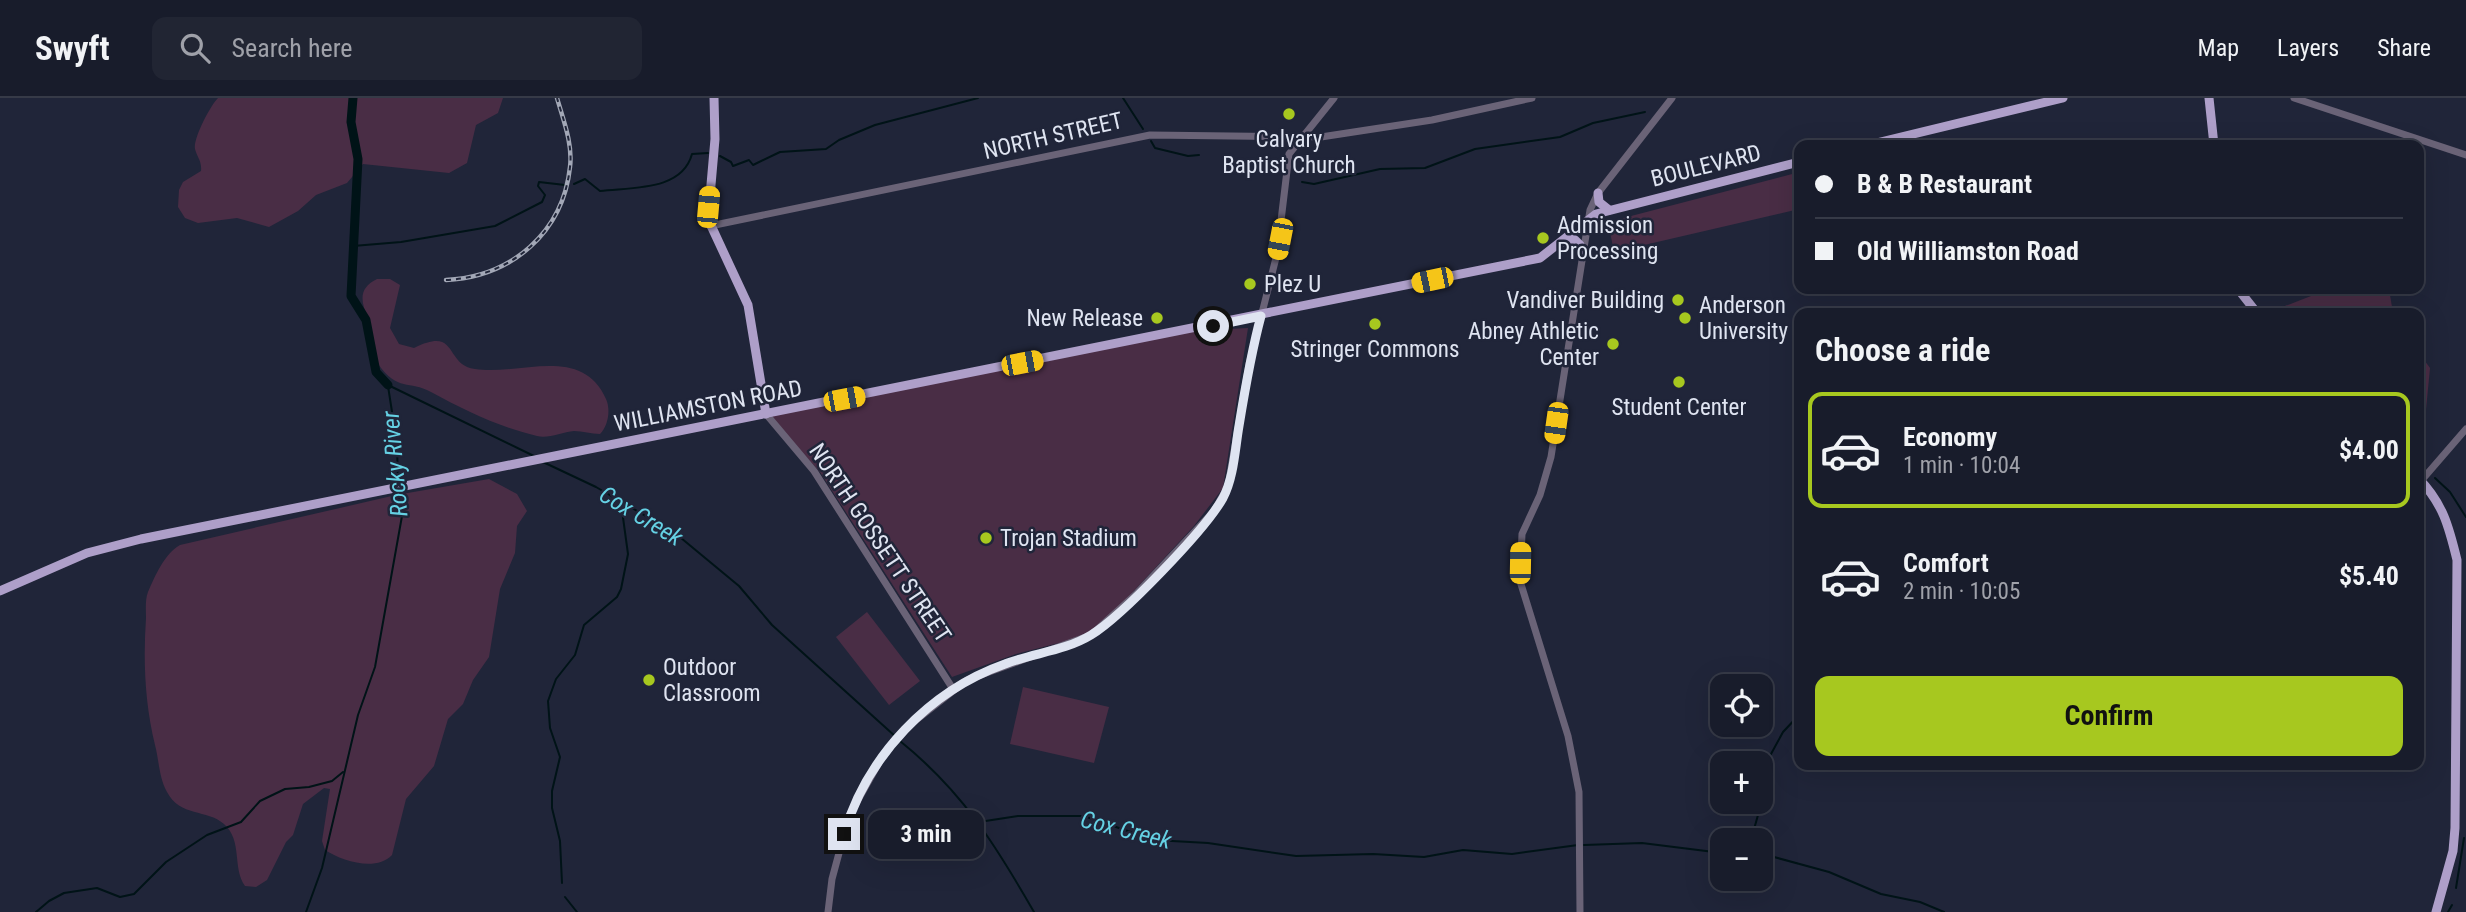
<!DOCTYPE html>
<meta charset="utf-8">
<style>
body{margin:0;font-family:"Roboto Condensed",sans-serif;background:#212533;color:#f1f3f6;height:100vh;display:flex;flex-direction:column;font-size:26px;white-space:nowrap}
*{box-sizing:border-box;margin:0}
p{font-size:23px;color:#9fa1a9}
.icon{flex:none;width:38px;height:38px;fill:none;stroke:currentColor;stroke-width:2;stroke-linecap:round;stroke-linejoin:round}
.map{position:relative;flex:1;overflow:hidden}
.drawer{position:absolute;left:1794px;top:210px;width:630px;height:462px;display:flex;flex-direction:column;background:#181c2b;border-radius:14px;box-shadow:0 7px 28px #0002,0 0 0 2px #363a47}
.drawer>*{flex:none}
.hud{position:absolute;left:1794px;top:42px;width:630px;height:154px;border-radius:14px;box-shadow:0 7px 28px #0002,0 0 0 2px #363a47;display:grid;align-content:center;height:154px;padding:0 21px;background:#181c2b}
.fabs{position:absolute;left:1710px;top:576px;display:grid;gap:14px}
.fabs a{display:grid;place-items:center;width:63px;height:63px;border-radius:14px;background:#181c2b;box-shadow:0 7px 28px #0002,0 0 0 2px #363a47;font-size:35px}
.end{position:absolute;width:32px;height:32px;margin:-16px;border:9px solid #dfe4f1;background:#111;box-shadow:0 0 0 4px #111}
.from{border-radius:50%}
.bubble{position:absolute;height:49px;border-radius:14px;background:#181c2b;box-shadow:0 7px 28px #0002,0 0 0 2px #363a47;font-size:23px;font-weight:700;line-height:49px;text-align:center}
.car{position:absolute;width:21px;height:42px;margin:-21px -10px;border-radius:9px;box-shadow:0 0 5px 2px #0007;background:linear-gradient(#f5c518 24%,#345 0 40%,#f5c518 0 76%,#345 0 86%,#f5c518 0)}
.hud b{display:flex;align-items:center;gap:24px;height:66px;font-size:26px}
.hud b+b{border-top:2px solid #363a47}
.hud i{width:18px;height:18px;background:#f1f3f6}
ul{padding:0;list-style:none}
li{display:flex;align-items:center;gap:21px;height:116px;margin:0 14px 10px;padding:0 7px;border:4px solid transparent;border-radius:14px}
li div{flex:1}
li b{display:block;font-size:26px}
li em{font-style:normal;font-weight:700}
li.selected{border-color:#a7c81f}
li>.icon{width:63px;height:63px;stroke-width:1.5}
h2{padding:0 21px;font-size:32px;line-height:84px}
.button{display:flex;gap:14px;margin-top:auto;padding:14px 21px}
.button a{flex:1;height:80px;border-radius:14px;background:#a7c81f;color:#111;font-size:28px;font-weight:700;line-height:80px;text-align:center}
header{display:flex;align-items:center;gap:42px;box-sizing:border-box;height:98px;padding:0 35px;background:#181c2b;border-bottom:2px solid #363a47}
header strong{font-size:33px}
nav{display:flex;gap:38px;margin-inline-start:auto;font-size:24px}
.search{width:490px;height:63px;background:#212533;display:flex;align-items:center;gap:18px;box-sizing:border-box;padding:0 24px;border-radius:14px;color:#9fa1a9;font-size:26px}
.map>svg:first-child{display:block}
.green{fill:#492d45}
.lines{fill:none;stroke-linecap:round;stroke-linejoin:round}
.stream{stroke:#001317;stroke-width:2}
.river{stroke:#001317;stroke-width:9}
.minor{stroke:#6a6377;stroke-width:7}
.major{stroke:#ae9fc9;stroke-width:9}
.rail-casing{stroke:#a2a7b6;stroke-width:4.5}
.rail{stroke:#202539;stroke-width:2;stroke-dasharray:5;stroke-linecap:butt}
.route{stroke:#dfe4f1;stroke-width:9}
.poi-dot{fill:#a7c81f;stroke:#202539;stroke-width:2.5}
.labels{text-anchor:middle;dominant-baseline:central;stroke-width:5;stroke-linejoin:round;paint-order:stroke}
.street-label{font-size:23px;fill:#dfe4f1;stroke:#202539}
.poi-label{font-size:23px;fill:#dfe4f1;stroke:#202539;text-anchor:start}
.water-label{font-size:24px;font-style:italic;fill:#65d1e4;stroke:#202539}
</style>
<header>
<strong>Swyft</strong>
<div class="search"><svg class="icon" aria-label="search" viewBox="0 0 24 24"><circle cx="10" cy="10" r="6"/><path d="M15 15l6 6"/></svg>Search here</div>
<nav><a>Map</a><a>Layers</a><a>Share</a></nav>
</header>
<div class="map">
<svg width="2466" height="814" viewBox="0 0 2466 814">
<rect width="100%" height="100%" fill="#202539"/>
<g class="green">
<path d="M218 0H503L498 15 476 27 467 65 449 75 363 66 347 85 316 97 298 113 269 129 237 120 198 125 185 120 178 109 179 92 183 84 201 73C202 63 197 59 195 51 193 41 210 8 218 0Z"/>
<polygon points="1796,75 1795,112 1614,154 1608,124"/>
<path d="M377 181H390L400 187 390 230 399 246 414 250C459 227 444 267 475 271 519 278 582 246 606 301 611 312 608 328 600 336 591 336 583 333 574 333 562 334 548 341 537 338 499 329 466 313 431 294 409 282 398 294 378 266 372 256 374 235 368 220 360 202 359 190 377 181Z"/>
<polygon points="2329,191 2389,191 2393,215 2267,215"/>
<polygon points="1248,230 1223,390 1194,428 1118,510 1086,538 1016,556 952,579 820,374 766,316 1189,233"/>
<polygon points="2419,255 2430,270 2423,343 2419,360"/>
<path d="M489 381 517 396 527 413 517 428 515 455 500 491 489 559 473 582 463 606 448 621 434 668 406 701 392 757C376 774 342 763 325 752L322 743 330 691 324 690 303 706 293 737 286 744 267 782 256 789 245 788C232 770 243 743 224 726 207 711 180 719 167 694 159 680 159 662 155 647 145 606 143 564 146 520 146 513 145 501 148 494 155 478 165 455 180 447L396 397Z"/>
<polygon points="867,514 920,583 889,607 836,539"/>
<polygon points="1023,589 1109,609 1094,665 1010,646"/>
</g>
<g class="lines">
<g class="stream">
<polyline points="1123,0 1143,31"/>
<polyline points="1151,43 1155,50 1188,58 1199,57"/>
<polyline points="720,58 731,64 733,68 749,62 753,67 780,54 826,51 839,42 875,27 978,0"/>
<polyline points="1302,84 1314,86 1380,71 1425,70 1475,51 1560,39 1593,25 1645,14"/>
<path d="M574 86 585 81 600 93C633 89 682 93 692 56L708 55"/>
<polyline points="353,148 401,144 495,128 542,104 545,97 538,88 539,84 565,87"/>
<polyline points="388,287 536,359"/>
<polyline points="388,288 397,346 398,387"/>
<polyline points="543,364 596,389 675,435 739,488 772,527 896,639"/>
<polyline points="2435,380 2450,394 2466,419"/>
<path d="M900 643C962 693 995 746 1034 814"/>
<polyline points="1765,667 1783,634 1799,617"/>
<polyline points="979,724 1018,718 1084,718 1154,742 1208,745 1296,758 1373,756 1424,759 1463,752 1512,756 1578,747"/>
<polyline points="1751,742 1758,717 1758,704"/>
<polyline points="1584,747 1642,745 1722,755"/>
<polyline points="1760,759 1774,759 1829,774 1881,796 1920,804 1944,814"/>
<polyline points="562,785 560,743 552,710 552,693 560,659 550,630 548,603 556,581 575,557 584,527 617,499 621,491 628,456 621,405"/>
<polyline points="2456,790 2464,740"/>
<polyline points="565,799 577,814"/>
<polyline points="36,814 49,803 64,795 97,790 120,799 134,796 166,764 207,737 241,724 260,703 285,691 309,689 332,683 343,674"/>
<polyline points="306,814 322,770 358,617 375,569 402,418 398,392"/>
<polyline points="2448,814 2452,807"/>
</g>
<polyline class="river" points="353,0 351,24 358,61 351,198 366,222 376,274 388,287"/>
<g class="minor">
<polyline points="2294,0 2466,57"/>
<polyline points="710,128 1150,37 1321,39 1432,22 1532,0"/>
<polyline points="766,316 814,373 953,591"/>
<polyline points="2421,383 2466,331"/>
<polyline points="828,814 832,781 849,718 885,654 906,630 967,582 1091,537 1137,495 1214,413 1228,388 1249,266 1277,156 1289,56 1334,0"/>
<polyline points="1580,814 1579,694 1568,638 1520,483 1522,436 1540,397 1551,359 1590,112 1598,95 1672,0"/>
</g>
<g class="major">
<polyline points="714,0 715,41 708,121 748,207 766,316"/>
<polyline points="2209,0 2214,47"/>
<polyline points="1868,47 2063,0"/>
<polyline points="1598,95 1599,104 1609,112"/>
<polyline points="1562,144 1575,142 1580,147 1582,159"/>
<polyline points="2238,191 2257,215"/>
<path d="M2418 380C2443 405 2449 429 2457 462L2455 730 2453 753 2436 814"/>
<polyline points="0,493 87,455 141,441 1540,160 1596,116 1799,64"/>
</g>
<defs>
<path id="rail" d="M446 182C511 179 563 135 570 69 573 46 563 21 557 0"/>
</defs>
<use href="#rail" class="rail-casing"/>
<use href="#rail" class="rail"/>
</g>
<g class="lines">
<path class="route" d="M844 736C867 658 929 593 1005 566 1033 555 1065 553 1091 537 1122 518 1205 432 1223 400 1234 379 1235 351 1239 328 1245 291 1251 255 1261 218L1213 228"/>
</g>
<g class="poi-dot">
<circle cx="1289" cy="16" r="7"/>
<circle cx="1543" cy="140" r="7"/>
<circle cx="1250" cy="186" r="7"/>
<circle cx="1678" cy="202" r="7"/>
<circle cx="1157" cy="220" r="7"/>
<circle cx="1685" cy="220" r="7"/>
<circle cx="1375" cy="226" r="7"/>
<circle cx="1613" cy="246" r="7"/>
<circle cx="1679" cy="284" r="7"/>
<circle cx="986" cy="440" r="7"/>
<circle cx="649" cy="582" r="7"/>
</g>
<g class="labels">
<g class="street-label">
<text transform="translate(1053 38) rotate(-13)">NORTH STREET</text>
<text transform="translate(1706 68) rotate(-14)">BOULEVARD</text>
<text transform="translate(708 308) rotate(-11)">WILLIAMSTON ROAD</text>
<text transform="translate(880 445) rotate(56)">NORTH GOSSETT STREET</text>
</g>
<g class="poi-label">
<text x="1289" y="41" text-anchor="middle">Calvary<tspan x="1289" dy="26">Baptist Church</tspan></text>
<text x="1557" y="127">Admission<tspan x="1557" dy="26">Processing</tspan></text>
<text x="1264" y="186">Plez U</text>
<text x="1664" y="202" text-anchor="end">Vandiver Building</text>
<text x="1699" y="207">Anderson<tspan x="1699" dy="26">University</tspan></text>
<text x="1143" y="220" text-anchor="end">New Release</text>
<text x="1599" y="233" text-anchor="end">Abney Athletic<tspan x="1599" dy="26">Center</tspan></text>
<text x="1375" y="251" text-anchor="middle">Stringer Commons</text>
<text x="1679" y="309" text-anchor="middle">Student Center</text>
<text x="1000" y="440">Trojan Stadium</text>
<text x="663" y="569">Outdoor<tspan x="663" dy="26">Classroom</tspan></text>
</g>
<g class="water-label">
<text transform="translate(395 366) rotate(-95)">Rocky River</text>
<text transform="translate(641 418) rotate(31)">Cox Creek</text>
<text transform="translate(1126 732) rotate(14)">Cox Creek</text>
</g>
</g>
</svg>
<div class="fabs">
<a><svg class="icon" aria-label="locate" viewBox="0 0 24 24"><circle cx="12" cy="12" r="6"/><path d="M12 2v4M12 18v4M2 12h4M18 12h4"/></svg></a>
<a>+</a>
<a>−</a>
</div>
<i class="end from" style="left:1213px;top:228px"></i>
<i class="end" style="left:844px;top:736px"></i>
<div class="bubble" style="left:868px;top:712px;width:116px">3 min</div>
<i class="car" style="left:708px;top:109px;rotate:5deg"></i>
<i class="car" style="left:1280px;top:141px;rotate:191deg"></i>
<i class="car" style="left:1432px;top:182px;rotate:258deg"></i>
<i class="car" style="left:1022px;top:265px;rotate:79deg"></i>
<i class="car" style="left:844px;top:301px;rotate:79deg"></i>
<i class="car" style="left:1556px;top:325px;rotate:188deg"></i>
<i class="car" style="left:1520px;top:465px;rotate:1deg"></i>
<div class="hud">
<b><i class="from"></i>B &amp; B Restaurant</b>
<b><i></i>Old Williamston Road</b>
</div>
<section class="drawer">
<h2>Choose a ride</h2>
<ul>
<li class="selected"><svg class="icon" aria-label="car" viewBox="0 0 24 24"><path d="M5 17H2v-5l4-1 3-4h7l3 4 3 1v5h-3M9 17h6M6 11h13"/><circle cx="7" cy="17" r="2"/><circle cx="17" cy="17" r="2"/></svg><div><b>Economy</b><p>1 min · 10:04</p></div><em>$4.00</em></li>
<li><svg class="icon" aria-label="car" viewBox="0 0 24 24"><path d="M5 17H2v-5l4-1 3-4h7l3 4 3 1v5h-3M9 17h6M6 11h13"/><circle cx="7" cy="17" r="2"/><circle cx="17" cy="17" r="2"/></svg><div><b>Comfort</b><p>2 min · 10:05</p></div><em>$5.40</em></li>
</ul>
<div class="button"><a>Confirm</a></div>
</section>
</div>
